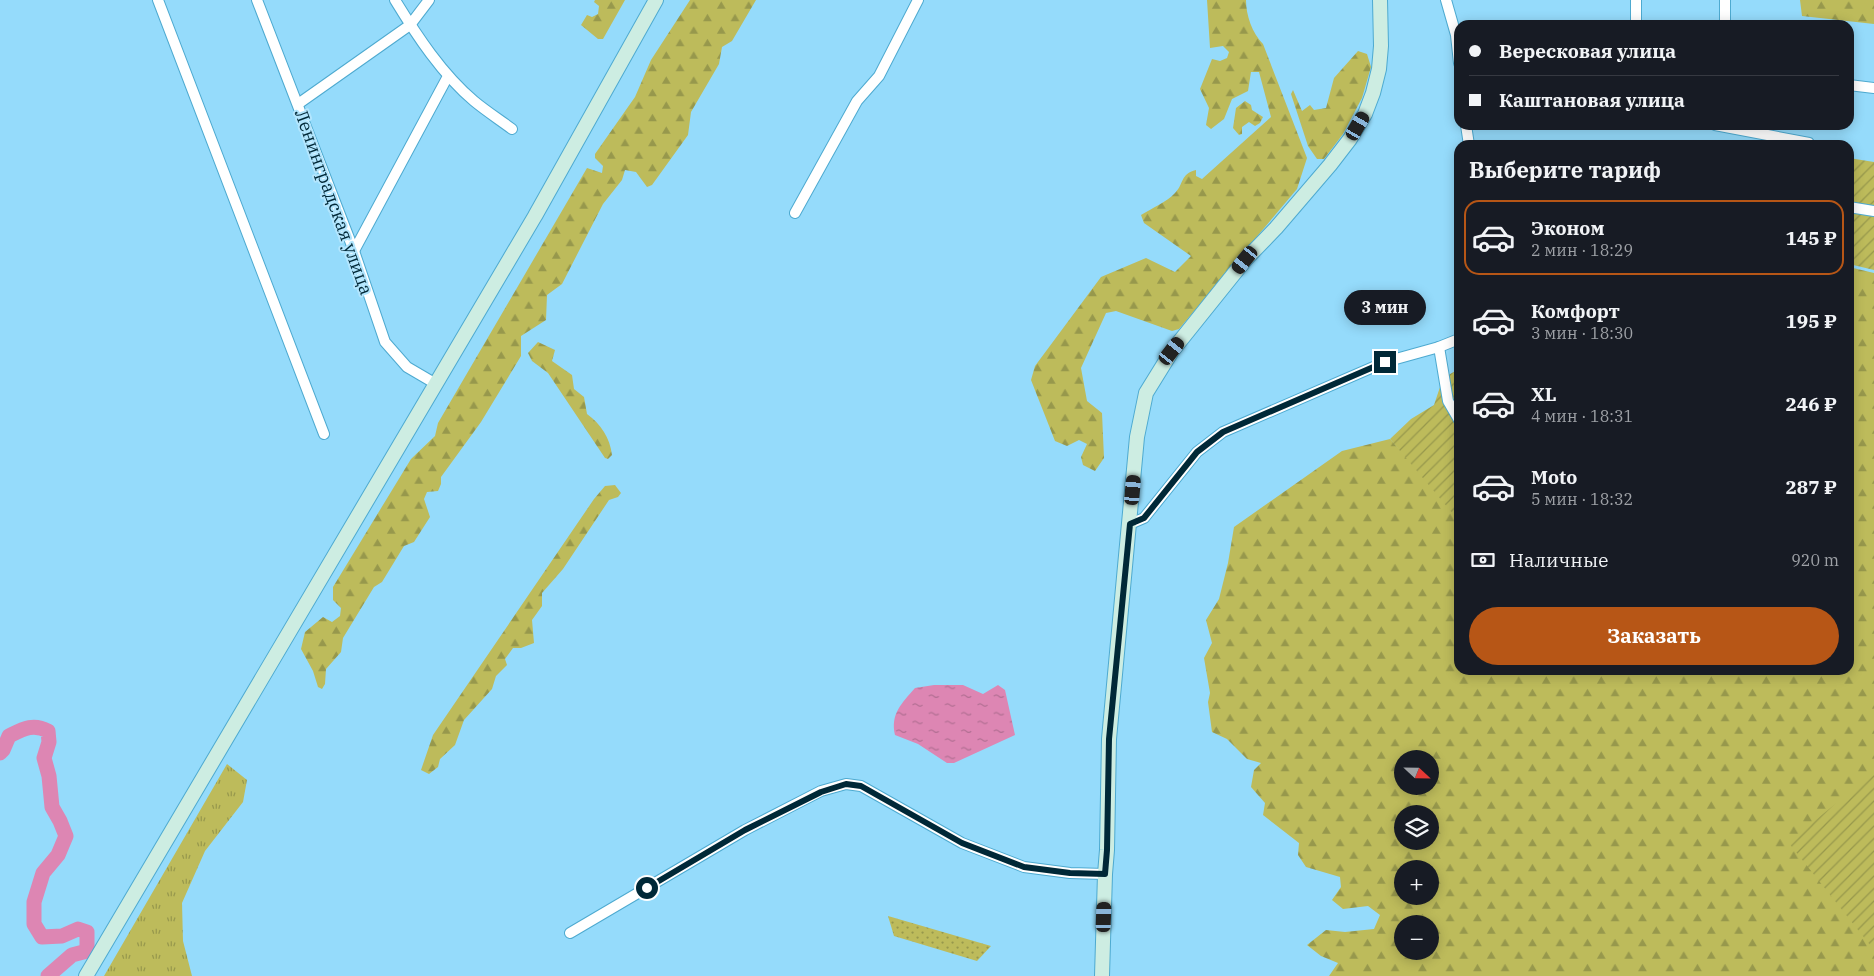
<!DOCTYPE html>
<html lang="ru">
<meta charset="utf-8">
<style>
body{margin:0;font-family:"IBM Plex Serif",serif;background:#242831;color:#f1f3f6;height:100vh;display:flex;flex-direction:column;font-size:19px;white-space:nowrap}
*{box-sizing:border-box;margin:0}
p{font-size:16px;color:#9ea1a6}
.icon{flex:none;width:28px;height:28px;fill:none;stroke:currentColor;stroke-width:2;stroke-linecap:round;stroke-linejoin:round}
.map{position:relative;flex:1;overflow:hidden}
.panel{position:absolute;left:1454px;top:140px;width:400px;height:535px;display:flex;flex-direction:column;background:#171b24;border-radius:15px;box-shadow:0 2px 12px #0003}
.panel>*{flex:none}
.banner{position:absolute;left:1454px;top:20px;width:400px;height:110px;border-radius:15px;box-shadow:0 2px 12px #0003;display:grid;align-content:center;height:110px;padding:0 15px;background:#171b24}
.needle{width:32px;rotate:112deg}
.fabs{position:absolute;left:1394px;top:750px;display:grid;gap:10px}
.fabs a{display:grid;place-items:center;width:45px;height:45px;border-radius:50%;background:#171b24;box-shadow:0 2px 12px #0003;font-size:25px}
.end{position:absolute;width:22px;height:22px;margin:-11px;border:6px solid #002837;background:#fff;box-shadow:0 0 0 2px #fff}
.from{border-radius:50%}
.bubble{position:absolute;height:35px;border-radius:18px;background:#171b24;box-shadow:0 2px 12px #0003;font-size:16px;font-weight:700;line-height:35px;text-align:center}
.car{position:absolute;width:15px;height:30px;margin:-15px -8px;border-radius:6px;box-shadow:0 0 4px 1px #0007;background:linear-gradient(#222 24%,#8ab4d8 0 40%,#222 0 76%,#8ab4d8 0 86%,#222 0)}
.banner b{display:flex;align-items:center;gap:18px;height:48px;font-size:19px}
.banner b+b{border-top:1px solid #363941}
.banner i{width:12px;height:12px;background:#f1f3f6}
ul{padding:0;list-style:none}
li{display:flex;align-items:center;gap:15px;height:75px;margin:0 10px 8px;padding:0 5px;border:2px solid transparent;border-radius:15px}
li div{flex:1}
li b{display:block;font-size:19px}
li em{font-style:normal;font-weight:700}
li.current{border-color:#b75616}
li>.icon{width:45px;height:45px;stroke-width:1.5}
h2{padding:0 15px;font-size:22px;line-height:60px}
.pay{display:flex;align-items:center;gap:12px;height:55px;padding:0 15px;font-size:19px}
.pay p{margin-inline-start:auto}
.primary-button{display:flex;gap:10px;margin-top:auto;padding:10px 15px}
.primary-button a{flex:1;height:58px;border-radius:30px;background:#b75616;color:#fff;font-size:20px;font-weight:700;line-height:58px;text-align:center}
.map>svg:first-child{display:block}
.grass{fill:url(#grass-tufts)}
.forest{fill:url(#forest-firs);fill-rule:evenodd}
.park{fill:url(#park-dots)}
.garden{fill:url(#garden-furrows)}
.water{fill:url(#water-ripples)}
.lines{fill:none;stroke-linecap:round;stroke-linejoin:round}
.river{stroke:#dd86b3;stroke-width:15}
.minor-casing{stroke:#4eaad0;stroke-width:12}
.secondary-casing{stroke:#4eaad0;stroke-width:16}
.minor{stroke:#fff;stroke-width:10}
.secondary{stroke:#cdede2;stroke-width:14}
.route{stroke:#002837;stroke-width:6}
.labels{text-anchor:middle;dominant-baseline:central;stroke-width:4;stroke-linejoin:round;paint-order:stroke}
.street-label{font-size:18px;fill:#002837;stroke:#b3e6fe}
</style>
<div class="map">
<svg width="1874" height="976" viewBox="0 0 1874 976">
<defs>
<pattern id="grass-tufts" width="24" height="20" patternUnits="userSpaceOnUse" patternTransform="scale(1.25)"><rect width="24" height="20" fill="#bdbb5b"/><path d="M3 7l-1-3M5 7V3M7 7l1-3M15 17l-1-3M17 17v-4M19 17l1-3" fill="none" stroke="#97984c"/></pattern>
<pattern id="forest-firs" width="22" height="20" patternUnits="userSpaceOnUse" patternTransform="scale(1.25)"><rect width="22" height="20" fill="#bdbb5b"/><path d="M5 1l3.5 6h-7zM16 11l3.5 6h-7z" fill="#97984c"/></pattern>
<pattern id="park-dots" width="8" height="8" patternUnits="userSpaceOnUse" patternTransform="scale(1.25)"><rect width="8" height="8" fill="#bdbb5b"/><path d="M2 2h.1M6 6h.1" fill="none" stroke="#97984c" stroke-width="1.8" stroke-linecap="round"/></pattern>
<pattern id="garden-furrows" width="10" height="10" patternUnits="userSpaceOnUse" patternTransform="scale(1.25)"><rect width="10" height="10" fill="#bdbb5b"/><path d="M-1 1l2-2M0 10L10 0M9 11l2-2" fill="none" stroke="#97984c"/></pattern>
<pattern id="water-ripples" width="26" height="14" patternUnits="userSpaceOnUse" patternTransform="scale(1.25)"><rect width="26" height="14" fill="#dd86b3"/><path d="M2 4q2-2 4 0t4 0M15 11q2-2 4 0t4 0" fill="none" stroke="#b16e92"/></pattern>
</defs>
<rect width="100%" height="100%" fill="#95dbfb"/>
<polygon class="grass" points="227,764 247,780 243,802 205,851 182,903 183,941 192,976 104,976"/>
<g class="forest">
<polygon points="595,0 625,0 603,39 598,39 581,25 587,15 592,17 598,14 599,6 594,2"/>
<polygon points="690,0 756,0 732,41 722,47 719,64 691,112 688,135 652,185 647,187 636,172 625,170 622,180 603,204 562,284 547,295 546,320 521,336 521,356 481,422 441,477 441,484 438,491 427,492 424,499 430,517 414,542 404,546 382,582 374,587 343,638 341,652 326,669 325,684 322,689 318,687 313,671 301,649 305,632 323,617 332,622 340,616 341,608 333,600 333,587 411,459 435,436 438,423 587,168 602,173 603,166 595,158 595,154 635,97 651,60"/>
<path d="M1207 0H1246C1246 15 1252 33 1263 44L1307 158 1297 189 1179 329 1172 331 1116 311 1106 313 1081 368 1087 401 1102 413 1104 458 1095 471 1083 465 1081 457 1087 444 1079 440 1067 446 1055 441 1031 380 1035 366 1101 277 1146 258 1175 272 1191 256 1144 223 1141 215C1152 208 1167 202 1175 193 1184 184 1180 174 1196 170V176L1202 179 1271 117 1259 72H1251L1248 91 1232 99 1224 119 1211 129 1206 125 1209 108 1200 89 1212 59 1220 61 1227 58 1229 52 1223 46 1210 48Z"/>
<polygon points="1800,0 1874,0 1874,24 1802,16"/>
<polygon points="1358,51 1367,54 1371,67 1362,98 1343,134 1324,159 1317,159 1308,146 1291,94 1293,90 1302,111 1310,105 1314,110 1326,108 1334,78"/>
<polygon points="1245,101 1251,105 1252,110 1263,117 1260,123 1255,126 1249,122 1242,127 1242,134 1239,135 1233,128 1236,108"/>
<path d="M1849 267 1874 273V976H1329L1338 963 1321 956 1307 945 1326 930 1345 932 1374 929 1380 915 1368 906 1343 909 1332 900 1341 887 1340 877 1306 867 1298 855 1299 843 1263 815 1265 803 1251 787 1254 770 1261 763 1247 759 1227 739 1212 732 1208 702 1210 693 1204 658 1212 643 1206 620 1219 599 1228 563 1234 527 1342 451 1390 439 1459 515V670H1849ZM1402 759H1430V786H1402ZM1402 814H1430V841H1402ZM1402 869H1430V896H1402ZM1402 924H1430V951H1402Z"/>
<path d="M538 342 555 350 552 361 572 375 574 389 584 397 587 414C601 424 610 438 612 455L608 459 605 458 548 373 532 361 528 353Z"/>
<polygon points="615,485 621,493 618,497 609,500 563,569 542,593 542,606 532,620 534,643 521,648 513,648 505,659 507,665 496,676 492,689 464,720 455,745 440,759 438,767 429,774 421,770 433,735 594,499 605,486"/>
</g>
<polygon class="park" points="888,916 991,946 977,961 894,936"/>
<g class="garden">
<polygon points="1849,158 1874,162 1874,270 1849,264"/>
<polygon points="1459,369 1459,521 1390,439 1411,419 1434,405 1443,378"/>
<polygon points="1874,773 1874,950 1788,842"/>
</g>
<path class="water" d="M934 685H963L983 694 998 685 1005 690 1015 735 954 763H947L918 744 895 735C890 714 902 703 915 688Z"/>
<g class="lines">
<path class="river" d="M0 753 3 750 9 736C23 729 33 723 48 731L49 742 44 758 49 776 52 807 60 821 66 836 58 855 43 873 34 902V924L42 937 62 936 78 929 87 932V951L72 955 48 976"/>
<defs>
<g id="minor">
<polyline points="158,0 324,434"/>
<polyline points="257,0 354,251 385,342 407,367 436,384"/>
<path d="M395 0C417 36 442 74 474 101 486 111 500 120 512 129"/>
<polyline points="1446,0 1456,35 1459,63"/>
<polyline points="1636,0 1636,25"/>
<polyline points="1725,25 1725,0"/>
<polyline points="1849,85 1874,88"/>
<polyline points="298,104 410,25 429,0"/>
<polyline points="1466,125 1469,145"/>
<polyline points="1715,125 1809,143"/>
<polyline points="1849,207 1874,211"/>
<polyline points="795,213 857,101 879,76 918,0"/>
<polyline points="354,251 448,76"/>
<polyline points="1439,347 1448,401 1459,420"/>
<polyline points="1130,524 1144,518 1197,452 1223,432 1385,362 1439,347 1459,339"/>
<polyline points="570,933 745,830 821,791 846,784 861,786 962,843 1024,867 1070,873 1105,874"/>
</g>
<g id="secondary">
<polyline points="86,976 535,216 656,0"/>
<polyline points="1102,976 1105,874 1107,850 1109,739 1137,437 1146,393 1172,351 1245,260 1276,228 1330,165 1350,139 1365,114 1373,93 1379,69 1381,46 1380,0"/>
</g>
</defs>
<use href="#minor" class="minor-casing"/>
<use href="#secondary" class="secondary-casing"/>
<use href="#minor" class="minor"/>
<use href="#secondary" class="secondary"/>
</g>
<g class="lines">
<polyline class="route" points="647,888 745,830 821,792 846,784 861,786 962,843 1024,867 1070,873 1105,874 1107,850 1109,739 1130,524 1144,518 1197,452 1223,432 1385,362"/>
</g>
<g class="labels">
<g class="street-label">
<text transform="translate(334 202) rotate(70)">Ленинградская улица</text>
</g>
</g>
</svg>
<div class="fabs">
<a><svg class="needle" viewBox="-14 -14 28 28"><path d="M0-13l5 13h-10z" fill="#e53935"/><path d="M0 13l5-13h-10z" fill="#9ea1a6"/></svg></a>
<a><svg class="icon" aria-label="layers" viewBox="0 0 24 24"><path d="M12 4l9 5-9 5-9-5zM3 14l9 5 9-5"/></svg></a>
<a>+</a>
<a>−</a>
</div>
<i class="end from" style="left:647px;top:888px"></i>
<i class="end" style="left:1385px;top:362px"></i>
<div class="bubble" style="left:1344px;top:290px;width:82px">3 мин</div>
<i class="car" style="left:1358px;top:126px;rotate:30deg"></i>
<i class="car" style="left:1245px;top:260px;rotate:219deg"></i>
<i class="car" style="left:1172px;top:351px;rotate:38deg"></i>
<i class="car" style="left:1133px;top:490px;rotate:5deg"></i>
<i class="car" style="left:1104px;top:917px;rotate:2deg"></i>
<div class="banner">
<b><i class="from"></i>Вересковая улица</b>
<b><i></i>Каштановая улица</b>
</div>
<section class="panel">
<h2>Выберите тариф</h2>
<ul>
<li class="current"><svg class="icon" aria-label="car" viewBox="0 0 24 24"><path d="M5 17H2v-5l4-1 3-4h7l3 4 3 1v5h-3M9 17h6M6 11h13"/><circle cx="7" cy="17" r="2"/><circle cx="17" cy="17" r="2"/></svg><div><b>Эконом</b><p>2 мин · 18:29</p></div><em>145 ₽</em></li>
<li><svg class="icon" aria-label="car" viewBox="0 0 24 24"><path d="M5 17H2v-5l4-1 3-4h7l3 4 3 1v5h-3M9 17h6M6 11h13"/><circle cx="7" cy="17" r="2"/><circle cx="17" cy="17" r="2"/></svg><div><b>Комфорт</b><p>3 мин · 18:30</p></div><em>195 ₽</em></li>
<li><svg class="icon" aria-label="car" viewBox="0 0 24 24"><path d="M5 17H2v-5l4-1 3-4h7l3 4 3 1v5h-3M9 17h6M6 11h13"/><circle cx="7" cy="17" r="2"/><circle cx="17" cy="17" r="2"/></svg><div><b>XL</b><p>4 мин · 18:31</p></div><em>246 ₽</em></li>
<li><svg class="icon" aria-label="car" viewBox="0 0 24 24"><path d="M5 17H2v-5l4-1 3-4h7l3 4 3 1v5h-3M9 17h6M6 11h13"/><circle cx="7" cy="17" r="2"/><circle cx="17" cy="17" r="2"/></svg><div><b>Moto</b><p>5 мин · 18:32</p></div><em>287 ₽</em></li>
</ul>
<div class="pay"><svg class="icon" aria-label="cash" viewBox="0 0 24 24"><path d="M3 7h18v10H3z"/><circle cx="12" cy="12" r="2"/></svg>Наличные<p>920 m</p></div>
<div class="primary-button"><a>Заказать</a></div>
</section>
</div>
